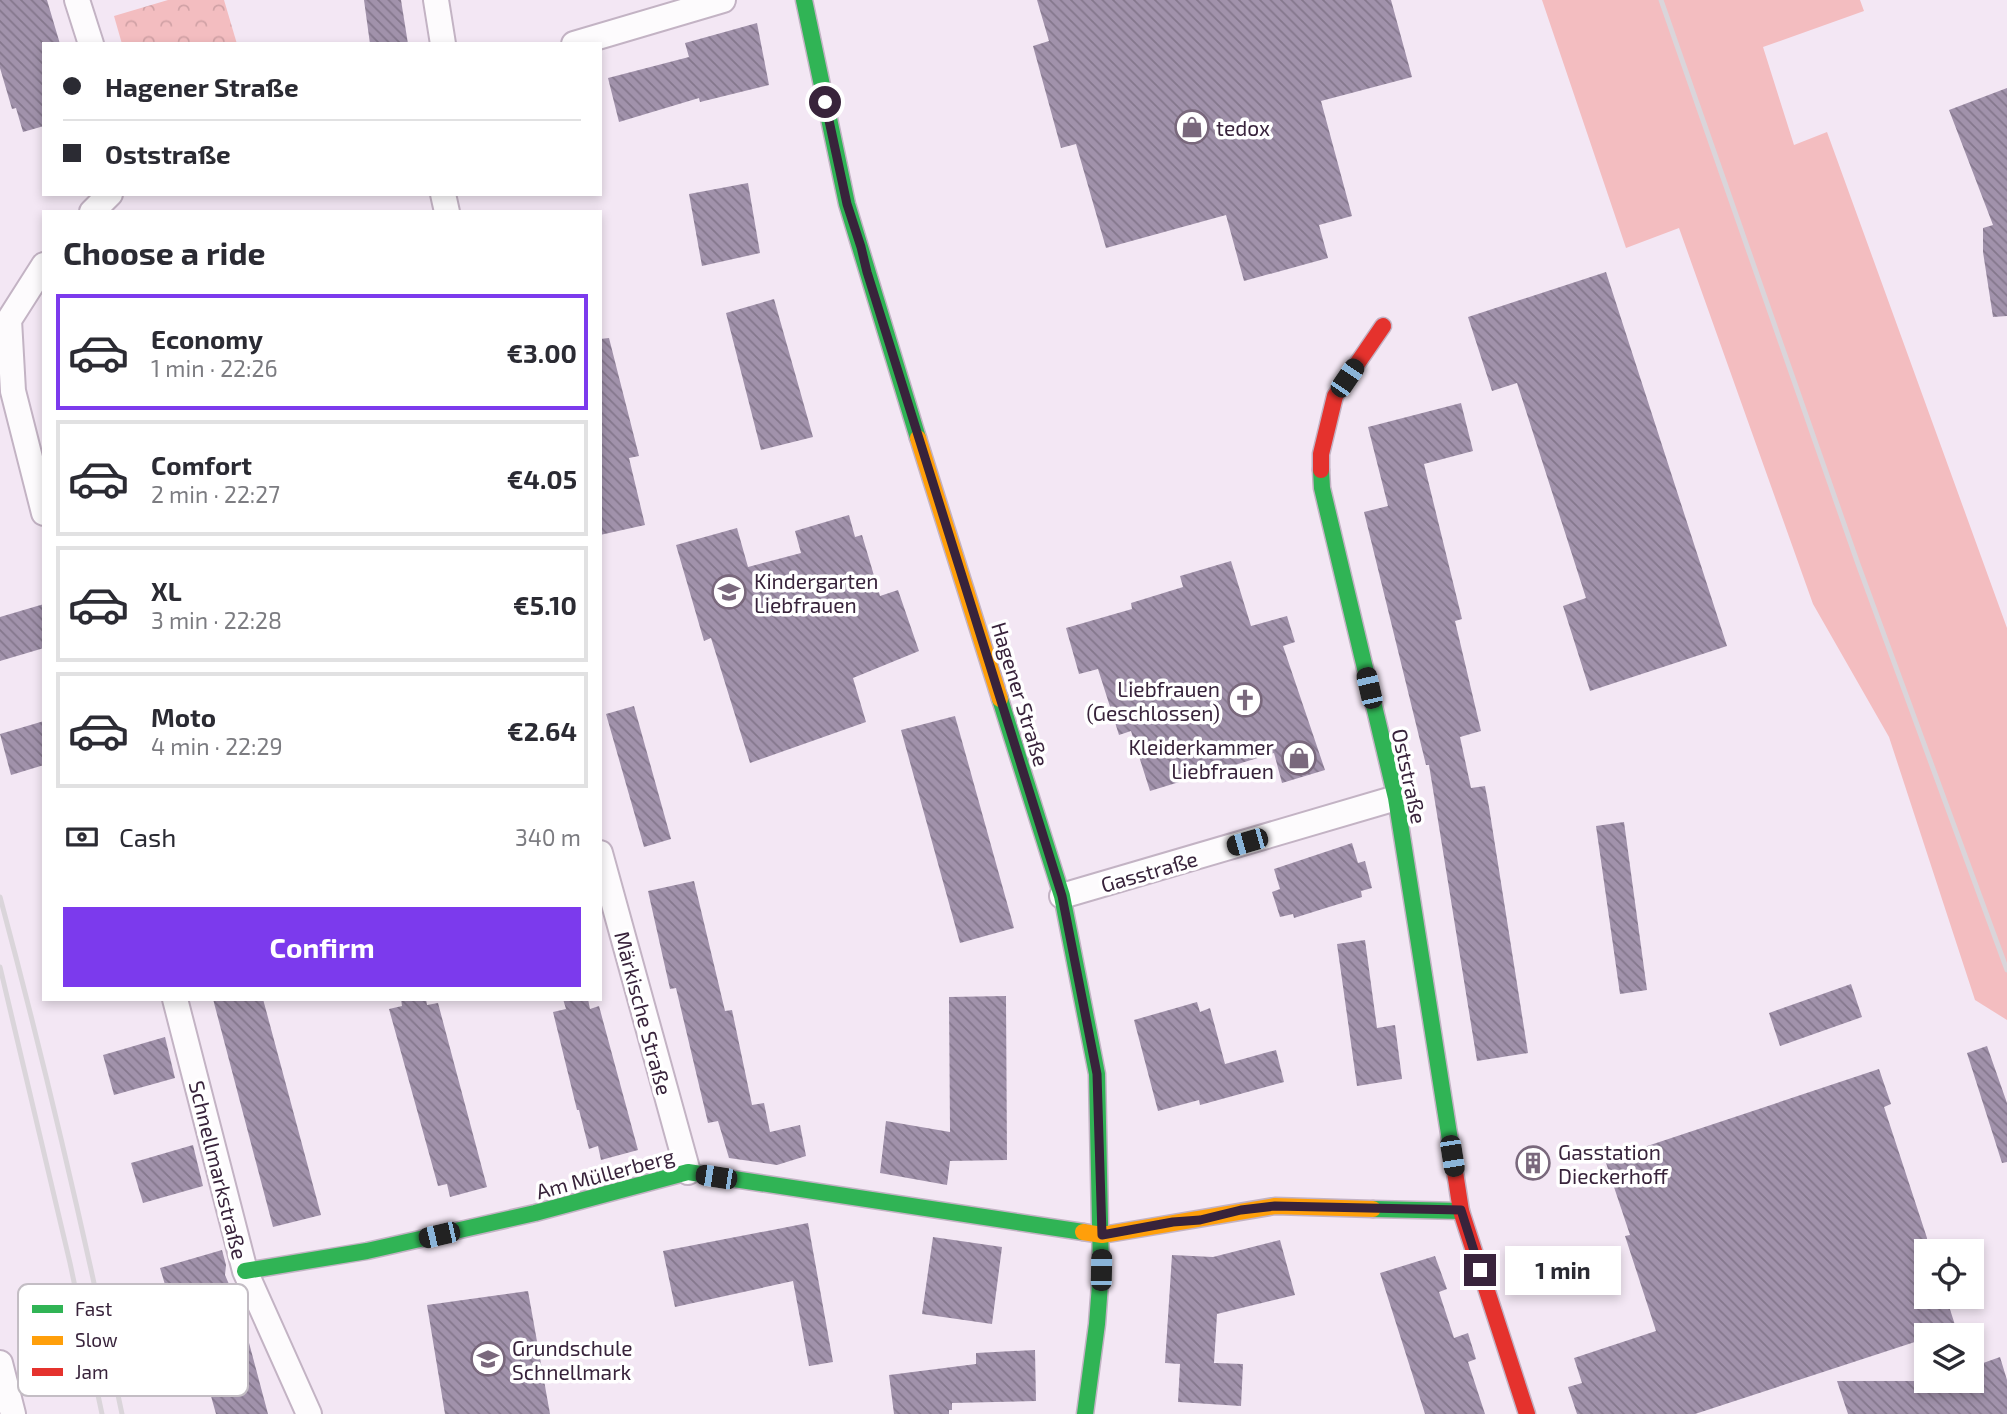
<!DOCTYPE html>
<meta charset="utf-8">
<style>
body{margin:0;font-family:"Exo 2",sans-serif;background:#f2f2f3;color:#2b2b33;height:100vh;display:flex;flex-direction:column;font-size:26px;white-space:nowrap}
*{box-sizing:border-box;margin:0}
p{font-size:23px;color:#7c7c81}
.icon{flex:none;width:38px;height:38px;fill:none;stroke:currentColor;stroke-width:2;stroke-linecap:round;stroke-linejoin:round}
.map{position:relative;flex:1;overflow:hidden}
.sheet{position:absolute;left:42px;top:210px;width:560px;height:791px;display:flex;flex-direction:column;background:#fff;border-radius:0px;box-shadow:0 4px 10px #0003}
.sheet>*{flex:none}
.banner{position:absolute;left:42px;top:42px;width:560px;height:154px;border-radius:0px;box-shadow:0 4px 10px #0003;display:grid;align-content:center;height:154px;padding:0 21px;background:#fff}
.controls{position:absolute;left:1914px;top:1239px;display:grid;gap:14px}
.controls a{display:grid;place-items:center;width:70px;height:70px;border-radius:0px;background:#fff;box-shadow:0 4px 10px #0003;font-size:35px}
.end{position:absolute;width:32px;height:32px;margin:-16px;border:9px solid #38233b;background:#fff;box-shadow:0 0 0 4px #fff}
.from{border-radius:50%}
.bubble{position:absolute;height:49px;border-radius:0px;background:#fff;box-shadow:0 4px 10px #0003;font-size:23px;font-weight:700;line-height:49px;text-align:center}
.car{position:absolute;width:21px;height:42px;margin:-21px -10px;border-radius:9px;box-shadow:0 0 5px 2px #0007;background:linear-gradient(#222 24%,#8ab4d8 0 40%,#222 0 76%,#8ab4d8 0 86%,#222 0)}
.banner b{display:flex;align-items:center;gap:24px;height:66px;font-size:26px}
.banner b+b{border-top:2px solid #e1e1e2}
.banner i{width:18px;height:18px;background:#2b2b33}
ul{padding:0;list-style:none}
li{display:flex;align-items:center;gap:21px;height:116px;margin:0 14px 10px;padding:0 7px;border:4px solid #e1e1e2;border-radius:0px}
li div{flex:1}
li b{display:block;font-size:26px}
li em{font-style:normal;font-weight:700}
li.on{border-color:#7c3aed}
li>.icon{width:63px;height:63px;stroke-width:1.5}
h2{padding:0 21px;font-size:32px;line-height:84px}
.pay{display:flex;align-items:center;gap:18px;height:77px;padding:0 21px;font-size:26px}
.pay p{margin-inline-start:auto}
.action{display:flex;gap:14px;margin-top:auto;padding:14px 21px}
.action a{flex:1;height:80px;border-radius:0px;background:#7c3aed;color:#fff;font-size:28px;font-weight:700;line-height:80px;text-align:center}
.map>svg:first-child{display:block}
.grass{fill:#f3bdc0}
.park{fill:url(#park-crowns)}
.building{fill:url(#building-back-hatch)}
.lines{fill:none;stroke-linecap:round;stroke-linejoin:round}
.street-casing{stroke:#c3b3c4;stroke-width:28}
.fast-casing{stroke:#c3b3c4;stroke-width:19}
.slow-casing{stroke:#c3b3c4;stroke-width:19}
.jam-casing{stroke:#c3b3c4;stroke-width:19}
.street{stroke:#fdfbfd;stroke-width:24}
.fast{stroke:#30b455;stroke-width:16}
.slow{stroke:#ff9f0a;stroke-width:16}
.jam{stroke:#e5322d;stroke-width:16}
.rail{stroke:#dad5da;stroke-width:5}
.route{stroke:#38233b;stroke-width:9}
.labels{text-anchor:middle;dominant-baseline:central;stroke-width:7;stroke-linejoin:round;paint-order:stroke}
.poi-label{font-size:21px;fill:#38233b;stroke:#fff;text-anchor:start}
.street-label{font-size:21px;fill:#38233b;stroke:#fff}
.key{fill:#fff;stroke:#c3bdc4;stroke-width:2}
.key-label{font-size:19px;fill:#38233b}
</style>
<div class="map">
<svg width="2007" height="1414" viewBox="0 0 2007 1414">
<defs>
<pattern id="park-crowns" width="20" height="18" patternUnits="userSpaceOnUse" patternTransform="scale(1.75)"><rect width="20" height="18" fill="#f3bdc0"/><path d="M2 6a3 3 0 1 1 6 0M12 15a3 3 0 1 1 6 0" fill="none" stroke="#d1a2a6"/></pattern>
<pattern id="building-back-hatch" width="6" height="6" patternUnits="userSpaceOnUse" patternTransform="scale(1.75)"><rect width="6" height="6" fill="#a192ab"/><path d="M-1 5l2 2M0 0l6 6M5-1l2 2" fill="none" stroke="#84778c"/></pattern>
</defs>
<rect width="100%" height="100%" fill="#f3e7f4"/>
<polygon class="grass" points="1542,0 1860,0 1864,11 1763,47 1794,145 1827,132 2007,628 2007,1020 1975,1000 1889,737 1813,604 1679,228 1626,248"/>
<polygon class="park" points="168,0 224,0 237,44 122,44 114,16"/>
<g class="building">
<polygon points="0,0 47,0 60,44 44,44 44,126 23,132 16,108 12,109 0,68"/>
<polygon points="364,0 401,0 408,44 370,44"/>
<polygon points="1037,0 1391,0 1412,77 1321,101 1352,216 1319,225 1328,258 1244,281 1226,215 1106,248 1076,144 1061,148 1033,46 1049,41"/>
<polygon points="757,23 769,85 700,102 699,98 619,122 608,78 689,57 685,43"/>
<polygon points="2007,88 2007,316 1993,317 1983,252 1983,228 1993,225 1949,110"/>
<polygon points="748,183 760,253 702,266 689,194"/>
<polygon points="1606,272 1727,646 1590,691 1563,606 1586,598 1517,383 1492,391 1468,317"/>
<polygon points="774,299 813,437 761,450 726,313"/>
<polygon points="609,338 639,456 629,458 645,525 600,535 600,339"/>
<polygon points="1461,403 1473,451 1424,464 1462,619 1455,621 1481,731 1460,737 1471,788 1485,786 1489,807 1528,1053 1477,1061 1429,765 1426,765 1364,512 1388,506 1368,427"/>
<polygon points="849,515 855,537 862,535 880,596 898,590 919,651 853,678 866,722 750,763 711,638 704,641 676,545 737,528 748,567 801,553 795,531"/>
<polygon points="1231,561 1251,626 1287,616 1295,642 1283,646 1325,770 1282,783 1274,753 1150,791 1131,731 1119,735 1098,669 1079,674 1066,628 1132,609 1131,603 1183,587 1180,576"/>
<polygon points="44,604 44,648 0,661 0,617"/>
<polygon points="634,706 671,839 644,847 606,714"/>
<polygon points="955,716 1014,928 960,943 901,730"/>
<polygon points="44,721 44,765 11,775 0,734"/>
<polygon points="1624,822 1647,990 1620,994 1596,826"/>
<polygon points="1352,843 1358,863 1365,861 1372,888 1361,891 1362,897 1329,907 1294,918 1293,914 1280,917 1272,892 1280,889 1274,869"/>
<polygon points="694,881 725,1011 732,1010 752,1105 764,1103 770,1132 800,1125 806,1156 777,1165 729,1158 718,1121 708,1123 676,988 670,989 648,891"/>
<polygon points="1365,940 1377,1028 1395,1025 1402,1079 1357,1086 1337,944"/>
<polygon points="1851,984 1862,1017 1780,1046 1769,1013"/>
<polygon points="1006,996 1007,1160 950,1161 947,1185 880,1173 886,1121 950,1132 949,997"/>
<polygon points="213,999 263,999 321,1215 273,1227"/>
<polygon points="401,999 426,999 427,1005 438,1003 487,1187 450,1197 447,1184 438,1186 389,1009 402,1006"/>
<polygon points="563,999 588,999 590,1009 599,1006 638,1150 601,1160 598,1146 589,1149 579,1110 577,1110 553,1012 566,1009"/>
<polygon points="1197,1002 1200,1012 1210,1008 1225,1064 1276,1050 1284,1082 1200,1105 1199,1100 1158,1111 1134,1020"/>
<polygon points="165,1037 175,1078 114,1095 103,1055"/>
<polygon points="1987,1046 2007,1103 2007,1162 2002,1163 1967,1053"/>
<polygon points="1879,1069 1891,1104 1884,1107 1927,1238 1927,1297 1946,1297 1956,1328 1935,1335 1927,1335 1927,1338 1695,1414 1577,1414 1568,1387 1582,1383 1574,1358 1656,1331 1625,1236 1630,1235 1605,1160"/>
<polygon points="193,1145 203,1186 143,1203 131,1163"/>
<polygon points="808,1223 833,1362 809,1366 793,1281 675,1307 663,1251"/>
<polygon points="933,1237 1002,1247 992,1324 922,1314"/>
<polygon points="1280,1240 1295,1295 1217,1314 1214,1363 1243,1364 1241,1406 1178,1402 1180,1364 1165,1363 1172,1255 1213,1257"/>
<polygon points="222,1250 226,1265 225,1275 232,1291 172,1308 160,1268"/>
<polygon points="1435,1256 1447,1289 1439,1292 1454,1338 1468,1333 1476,1359 1468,1362 1485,1414 1425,1414 1380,1273"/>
<polygon points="528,1291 550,1414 445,1414 427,1305"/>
<polygon points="248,1339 268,1414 216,1414 199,1353"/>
<polygon points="1035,1350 1036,1401 952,1403 952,1410 949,1410 949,1414 894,1414 889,1375 976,1364 976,1353"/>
<polygon points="2000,1357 2007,1380 2007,1414 1848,1414 1837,1381 1972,1381 1972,1367"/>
</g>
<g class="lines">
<defs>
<g id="street">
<polyline points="77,0 91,44"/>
<polyline points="436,0 443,44"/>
<polyline points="574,44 723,0"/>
<polyline points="443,194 447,212"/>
<polyline points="92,212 110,194"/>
<polyline points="44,265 9,320 13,391 44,513"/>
<polyline points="600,853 688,1172"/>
<polyline points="1062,896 1396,798"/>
<polyline points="175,999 245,1271 309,1414"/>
<polyline points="0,1363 13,1414"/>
</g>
<g id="fast">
<polyline points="804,0 847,204 918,438"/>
<polyline points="1321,470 1322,488 1396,798 1453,1159"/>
<polyline points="1000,699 1062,896 1097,1074 1101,1271 1097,1324 1085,1414"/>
<polyline points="1373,1209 1461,1211"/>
<polyline points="245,1271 367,1251 535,1213 688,1172 1083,1232"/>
</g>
<g id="slow">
<polyline points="918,438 1000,699"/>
<polyline points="1083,1232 1102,1235 1275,1206 1373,1209"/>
</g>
<g id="jam">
<polyline points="1321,470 1321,454 1335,396 1383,326"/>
<polyline points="1453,1159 1461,1211 1527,1414"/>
</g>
</defs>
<use href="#street" class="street-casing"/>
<use href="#fast" class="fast-casing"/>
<use href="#slow" class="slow-casing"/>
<use href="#jam" class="jam-casing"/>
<use href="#street" class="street"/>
<use href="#fast" class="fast"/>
<use href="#slow" class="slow"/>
<use href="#jam" class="jam"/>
<g class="rail">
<polyline points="1661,0 1858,564 2007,970"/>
<path d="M0 897C46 1068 86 1240 122 1414"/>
<polyline points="0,967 70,1263 102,1414"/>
</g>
</g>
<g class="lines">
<polyline class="route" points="825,102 847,204 861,247 867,272 1062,896 1097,1074 1102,1235 1173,1222 1200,1220 1241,1210 1275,1206 1461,1210 1480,1270"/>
</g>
<defs>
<symbol id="shop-ring" viewBox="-11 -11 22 22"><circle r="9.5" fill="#fff" stroke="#79687c" stroke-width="1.5"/><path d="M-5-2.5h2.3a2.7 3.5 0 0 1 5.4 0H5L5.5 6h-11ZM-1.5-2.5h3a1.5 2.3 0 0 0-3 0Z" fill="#79687c"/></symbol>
<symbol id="school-ring" viewBox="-11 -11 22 22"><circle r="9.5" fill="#fff" stroke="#79687c" stroke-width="1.5"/><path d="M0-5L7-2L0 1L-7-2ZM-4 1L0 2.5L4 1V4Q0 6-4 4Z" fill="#79687c"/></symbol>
<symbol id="church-ring" viewBox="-11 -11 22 22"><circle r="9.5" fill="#fff" stroke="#79687c" stroke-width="1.5"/><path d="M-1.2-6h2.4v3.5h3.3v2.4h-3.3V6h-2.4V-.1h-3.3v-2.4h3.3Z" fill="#79687c"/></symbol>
<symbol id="building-ring" viewBox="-11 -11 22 22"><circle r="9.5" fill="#fff" stroke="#79687c" stroke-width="1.5"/><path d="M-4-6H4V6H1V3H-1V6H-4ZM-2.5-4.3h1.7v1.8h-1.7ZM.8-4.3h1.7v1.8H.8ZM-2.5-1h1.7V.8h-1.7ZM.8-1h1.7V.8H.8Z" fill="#79687c"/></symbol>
</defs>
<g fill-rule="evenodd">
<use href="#shop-ring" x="1173" y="108" width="38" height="38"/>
<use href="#school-ring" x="710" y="573" width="38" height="38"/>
<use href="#church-ring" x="1226" y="681" width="38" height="38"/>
<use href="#shop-ring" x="1280" y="739" width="38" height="38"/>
<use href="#building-ring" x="1514" y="1144" width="38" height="38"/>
<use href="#school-ring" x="469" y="1340" width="38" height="38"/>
</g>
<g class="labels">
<g class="poi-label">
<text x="1216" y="127">tedox</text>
<text x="754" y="580">Kindergarten<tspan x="754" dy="24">Liebfrauen</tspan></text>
<text x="1220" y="688" text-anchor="end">Liebfrauen<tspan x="1220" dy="24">(Geschlossen)</tspan></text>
<text x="1274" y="746" text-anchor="end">Kleiderkammer<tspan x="1274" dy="24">Liebfrauen</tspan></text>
<text x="1558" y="1151">Gasstation<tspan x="1558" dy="24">Dieckerhoff</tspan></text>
<text x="512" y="1347">Grundschule<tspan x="512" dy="24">Schnellmark</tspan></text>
</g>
<g class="street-label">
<text transform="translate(1021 694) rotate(73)">Hagener Straße</text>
<text transform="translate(1410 776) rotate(78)">Oststraße</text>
<text transform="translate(1149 871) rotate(-16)">Gasstraße</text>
<text transform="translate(644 1013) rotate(75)">Märkische Straße</text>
<text transform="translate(219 1170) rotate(76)">Schnellmarkstraße</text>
<text transform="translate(605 1173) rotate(-15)">Am Müllerberg</text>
</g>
</g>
<rect x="18" y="1284" width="230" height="112" rx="10" class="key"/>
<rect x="32" y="1305" width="31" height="8" fill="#30b455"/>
<rect x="32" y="1336" width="31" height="9" fill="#ff9f0a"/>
<rect x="32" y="1368" width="31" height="8" fill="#e5322d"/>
<g class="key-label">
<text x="75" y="1316">Fast</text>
<text x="75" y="1347">Slow</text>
<text x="75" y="1379">Jam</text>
</g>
</svg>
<div class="controls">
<a><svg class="icon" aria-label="locate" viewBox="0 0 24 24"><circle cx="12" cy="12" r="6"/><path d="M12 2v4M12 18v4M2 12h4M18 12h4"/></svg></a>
<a><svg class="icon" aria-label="layers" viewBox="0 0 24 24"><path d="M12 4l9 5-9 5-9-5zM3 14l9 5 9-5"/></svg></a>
</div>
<i class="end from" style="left:825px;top:102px"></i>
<i class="end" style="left:1480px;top:1270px"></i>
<div class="bubble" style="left:1505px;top:1246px;width:116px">1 min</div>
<i class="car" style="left:1347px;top:378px;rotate:34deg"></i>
<i class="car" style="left:1369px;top:688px;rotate:347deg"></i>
<i class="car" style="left:1247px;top:842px;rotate:254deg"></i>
<i class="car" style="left:1452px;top:1156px;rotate:171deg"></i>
<i class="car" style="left:716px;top:1177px;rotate:279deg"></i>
<i class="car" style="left:439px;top:1235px;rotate:257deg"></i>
<i class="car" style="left:1101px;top:1270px;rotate:1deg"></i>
<div class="banner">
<b><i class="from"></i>Hagener Straße</b>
<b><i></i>Oststraße</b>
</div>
<section class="sheet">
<h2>Choose a ride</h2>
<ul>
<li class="on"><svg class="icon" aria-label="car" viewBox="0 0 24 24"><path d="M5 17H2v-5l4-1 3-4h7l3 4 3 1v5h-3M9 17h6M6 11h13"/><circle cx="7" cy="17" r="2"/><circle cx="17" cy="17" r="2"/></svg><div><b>Economy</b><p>1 min · 22:26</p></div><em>€3.00</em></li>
<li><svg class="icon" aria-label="car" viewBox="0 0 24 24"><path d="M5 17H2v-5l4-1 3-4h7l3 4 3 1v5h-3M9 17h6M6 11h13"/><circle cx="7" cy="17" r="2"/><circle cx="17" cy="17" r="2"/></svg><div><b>Comfort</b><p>2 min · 22:27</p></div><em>€4.05</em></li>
<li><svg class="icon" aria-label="car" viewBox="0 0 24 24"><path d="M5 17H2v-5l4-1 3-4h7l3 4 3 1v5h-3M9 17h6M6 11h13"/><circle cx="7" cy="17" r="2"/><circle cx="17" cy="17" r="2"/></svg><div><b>XL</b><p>3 min · 22:28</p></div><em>€5.10</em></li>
<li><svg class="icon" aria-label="car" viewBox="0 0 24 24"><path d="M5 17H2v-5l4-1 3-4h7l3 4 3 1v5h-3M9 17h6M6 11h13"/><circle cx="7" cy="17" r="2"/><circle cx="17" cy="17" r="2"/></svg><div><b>Moto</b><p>4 min · 22:29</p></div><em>€2.64</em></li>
</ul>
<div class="pay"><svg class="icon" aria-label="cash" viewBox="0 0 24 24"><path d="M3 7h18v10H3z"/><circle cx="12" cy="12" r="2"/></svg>Cash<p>340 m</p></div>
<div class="action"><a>Confirm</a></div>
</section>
</div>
